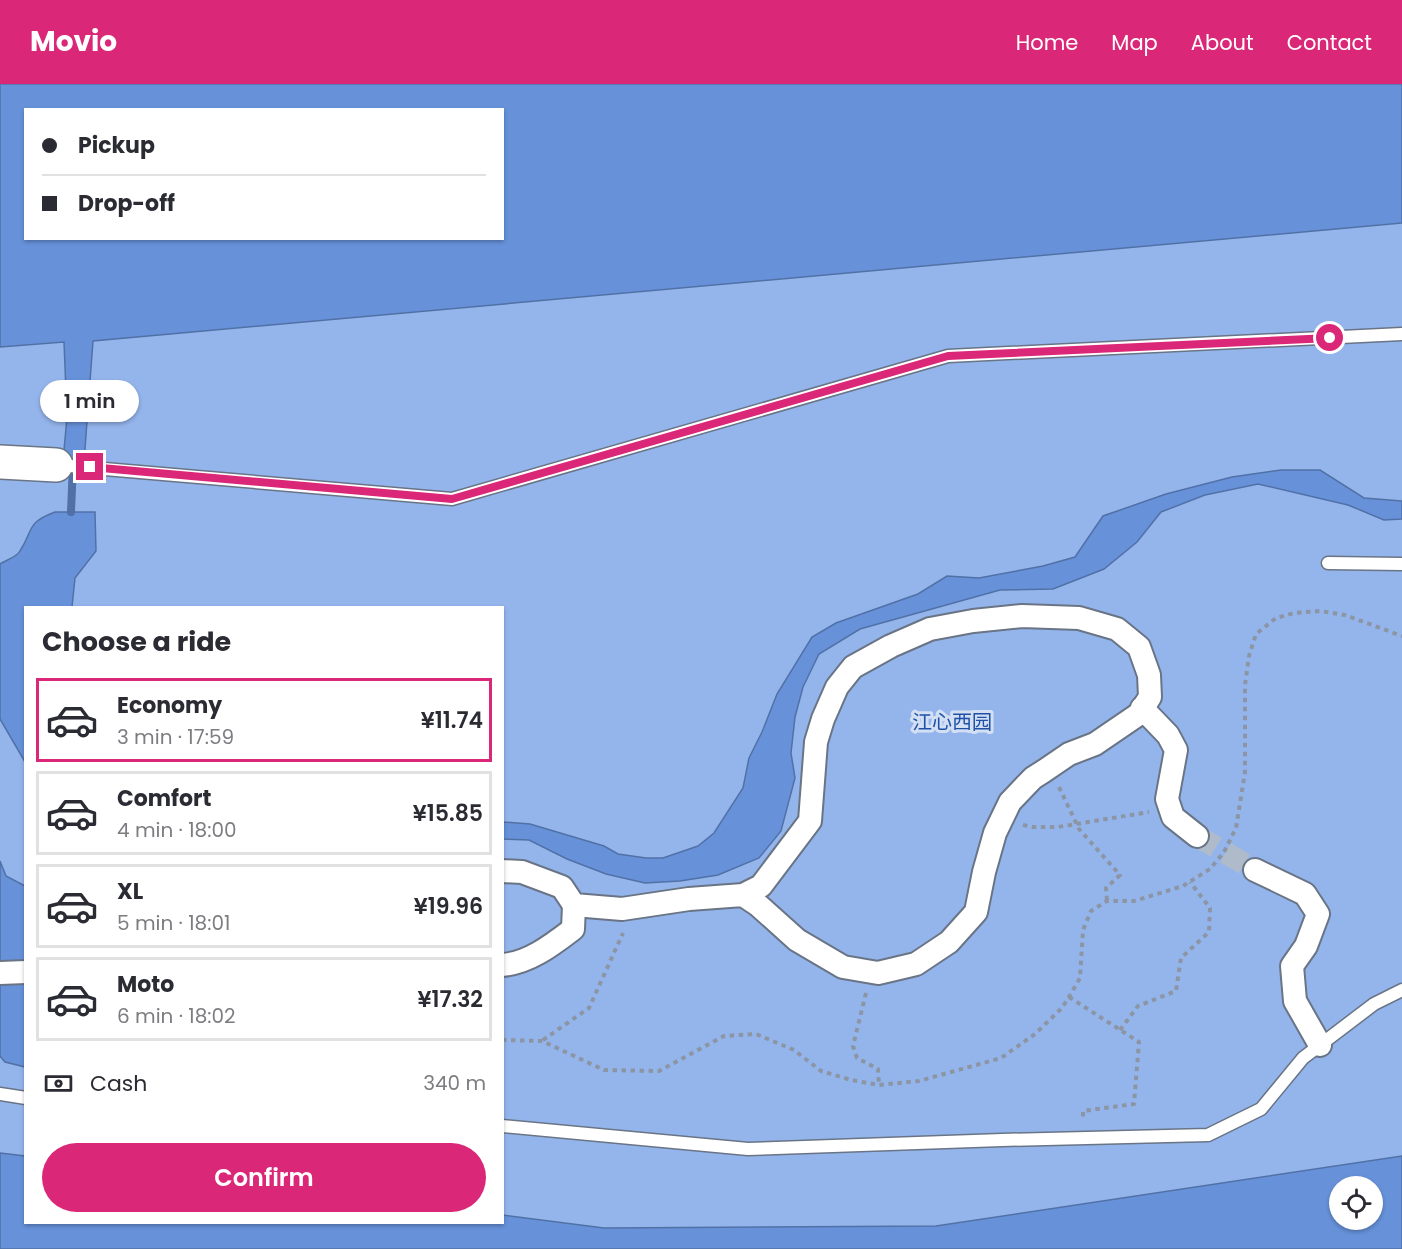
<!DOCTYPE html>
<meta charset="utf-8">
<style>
body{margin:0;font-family:Poppins,"Noto Sans SC",sans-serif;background:#f7f7f7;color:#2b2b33;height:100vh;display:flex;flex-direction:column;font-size:22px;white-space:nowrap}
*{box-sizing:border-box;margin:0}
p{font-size:20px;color:#7c7c81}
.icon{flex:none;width:33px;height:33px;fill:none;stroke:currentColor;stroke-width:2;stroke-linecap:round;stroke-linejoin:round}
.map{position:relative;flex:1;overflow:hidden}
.drawer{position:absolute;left:24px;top:522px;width:480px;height:618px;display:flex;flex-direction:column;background:#fff;border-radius:0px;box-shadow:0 2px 4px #0004}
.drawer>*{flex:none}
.guide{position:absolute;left:24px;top:24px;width:480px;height:132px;border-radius:0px;box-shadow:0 2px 4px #0004;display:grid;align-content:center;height:132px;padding:0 18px;background:#fff}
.fabs{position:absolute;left:1329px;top:1092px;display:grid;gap:12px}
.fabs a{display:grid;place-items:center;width:54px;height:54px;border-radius:50%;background:#fff;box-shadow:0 2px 4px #0004;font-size:30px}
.end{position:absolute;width:27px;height:27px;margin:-14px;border:8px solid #db2777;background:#fff;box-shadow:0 0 0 3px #fff}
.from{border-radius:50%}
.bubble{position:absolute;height:42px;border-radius:21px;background:#fff;box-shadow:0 2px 4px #0004;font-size:20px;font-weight:600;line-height:42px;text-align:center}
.guide b{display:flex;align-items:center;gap:21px;height:57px;font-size:22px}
.guide b+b{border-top:2px solid #e1e1e2}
.guide i{width:15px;height:15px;background:#2b2b33}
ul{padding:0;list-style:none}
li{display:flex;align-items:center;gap:18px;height:84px;margin:0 12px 9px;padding:0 6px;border:3px solid #e1e1e2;border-radius:0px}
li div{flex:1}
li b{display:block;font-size:22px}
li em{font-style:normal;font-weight:600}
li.selected{border-color:#db2777}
li>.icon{width:54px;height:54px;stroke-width:1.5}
h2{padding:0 18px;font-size:27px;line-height:72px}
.pay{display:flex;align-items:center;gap:15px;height:66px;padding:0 18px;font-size:22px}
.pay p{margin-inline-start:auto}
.cta{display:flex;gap:12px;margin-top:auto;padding:12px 18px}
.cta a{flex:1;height:69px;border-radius:36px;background:#db2777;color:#fff;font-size:24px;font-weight:600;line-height:69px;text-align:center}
header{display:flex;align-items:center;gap:36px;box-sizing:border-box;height:84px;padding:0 30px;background:#db2777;color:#fff}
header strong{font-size:28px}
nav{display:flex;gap:33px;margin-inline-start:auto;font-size:21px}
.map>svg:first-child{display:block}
.green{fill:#94b5ec}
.water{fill:#6792da;stroke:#5171a6;stroke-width:1.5;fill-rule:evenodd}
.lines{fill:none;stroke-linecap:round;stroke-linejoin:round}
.stream{stroke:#5171a6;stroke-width:8}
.street-tunnel{stroke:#afbacb;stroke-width:22;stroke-dasharray:22 11;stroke-linecap:butt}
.lane-casing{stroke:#697485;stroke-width:15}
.street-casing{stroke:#697485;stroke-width:26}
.secondary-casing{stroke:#697485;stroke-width:36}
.path{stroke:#8c95a4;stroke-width:4;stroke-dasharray:4.5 4.5;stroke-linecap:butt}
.lane{stroke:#fff;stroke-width:12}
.street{stroke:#fff;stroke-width:22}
.secondary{stroke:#fff;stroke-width:33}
.route{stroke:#db2777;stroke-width:8}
.labels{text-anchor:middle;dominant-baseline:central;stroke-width:6;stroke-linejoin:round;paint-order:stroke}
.park-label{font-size:20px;fill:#1f52a7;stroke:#d3dff3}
</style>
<header>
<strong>Movio</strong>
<nav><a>Home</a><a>Map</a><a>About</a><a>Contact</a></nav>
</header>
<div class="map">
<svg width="1402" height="1165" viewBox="0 0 1402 1165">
<rect width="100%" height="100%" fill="#d3dff3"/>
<polygon class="green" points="1402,139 1402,1072 936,1142 604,1144 503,1131 502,524 26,524 25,1072 0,1069 0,263 64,258 67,333 92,257"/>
<g class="water">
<path d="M0 0H1402V139L93 257 84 378 63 377 67 333 64 258 0 263ZM26 26H502V154H26Z"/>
<polygon points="1281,386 1320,386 1364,414 1402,417 1402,435 1384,436 1348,421 1258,400 1205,411 1161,428 1137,458 1104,485 1053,505 1000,506 860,545 819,570 803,603 795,633 791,669 795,694 781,747 759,774 718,791 680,797 645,799 606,790 567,775 529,756 503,755 503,738 530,740 604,762 618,770 646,774 663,774 698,762 714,749 743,704 749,674 762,648 777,610 812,553 836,539 918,510 947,492 979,494 1043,482 1075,473 1103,432 1166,410 1232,393"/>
<path d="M55 428H95L96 467 75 494 72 523 26 524 25 678 0 635V480C6 476 17 473 20 467 34 445 26 439 55 428Z"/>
<polygon points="0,777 6,792 25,802 25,983 5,978 0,972"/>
<path d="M0 1069 25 1072 26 1138H502L503 1131 604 1144 936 1142 1402 1072V1165H0ZM1340 1102H1372V1136H1340Z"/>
</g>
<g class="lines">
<polyline class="stream" points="71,428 73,379"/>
<polyline class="street-tunnel" points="1197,752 1255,786"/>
<defs>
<g id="lane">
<polyline points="58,381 452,415 948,272 1402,250"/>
<polyline points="1328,479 1402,480"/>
<polyline points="0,1010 26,1014"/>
<polyline points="502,1042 748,1065 1002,1056 1208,1051 1261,1025 1303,974 1374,920 1402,906"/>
</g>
<g id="street">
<polyline points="1142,624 1168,651 1176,666 1167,715 1173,733 1197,752"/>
<polyline points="1255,786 1305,810 1318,830 1306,862 1292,882 1295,917 1320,961"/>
<polyline points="502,787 522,788 562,803 574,821 622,825 689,815 743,811 761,802 810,737 816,658 823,635 837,603 853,583 891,562 930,545 973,537 1022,532 1079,534 1117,545 1139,563 1149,591 1150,613 1139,630 1095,660 1069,670 1044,687 1033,694 1010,718 995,749 984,788 976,828 949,858 916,880 878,889 843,883 797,856 758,821 743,811"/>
<path d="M502 881C529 879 552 861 573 845L574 821"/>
<polyline points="0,889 26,888"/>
</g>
<polyline id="secondary" points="0,378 56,381"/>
</defs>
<use href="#lane" class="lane-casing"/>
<use href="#street" class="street-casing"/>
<use href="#secondary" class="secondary-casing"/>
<g class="path">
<polyline points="1059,703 1079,745 1120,791 1106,804 1107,817"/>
<polyline points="1023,741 1033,743 1058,743 1149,728"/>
<polyline points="866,909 853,962 857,974 878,985 879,1001"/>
<polyline points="1069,913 1139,958 1134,1020 1083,1027 1083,1036"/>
<polyline points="1120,946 1138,922 1176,907 1181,874 1209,848 1210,824 1190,798"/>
<polyline points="502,956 542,957 604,986 659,987 724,952 756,950 794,966 821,987 851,996 879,1001 919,997 1001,974 1035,950 1062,924 1069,913 1080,894 1083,846 1091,827 1107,817 1134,817 1183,802 1210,785 1224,768 1236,744 1245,688 1245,601 1249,572 1256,550 1276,534 1294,529 1320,527 1345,531 1402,552"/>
<polyline points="543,956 589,924 623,849"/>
</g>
<use href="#lane" class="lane"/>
<use href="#street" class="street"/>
<use href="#secondary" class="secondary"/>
</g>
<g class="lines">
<polyline class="route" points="90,383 452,415 948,272 1330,254"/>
</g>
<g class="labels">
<g class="park-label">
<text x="952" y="638">江心西园</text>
</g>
</g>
</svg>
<div class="fabs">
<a><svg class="icon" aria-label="locate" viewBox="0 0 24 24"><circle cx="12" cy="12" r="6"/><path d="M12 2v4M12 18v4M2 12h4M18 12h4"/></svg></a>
</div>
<i class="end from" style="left:1330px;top:254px"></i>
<i class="end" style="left:90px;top:383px"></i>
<div class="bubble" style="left:40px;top:296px;width:99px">1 min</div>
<div class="guide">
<b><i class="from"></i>Pickup</b>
<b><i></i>Drop-off</b>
</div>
<section class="drawer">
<h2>Choose a ride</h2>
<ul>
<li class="selected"><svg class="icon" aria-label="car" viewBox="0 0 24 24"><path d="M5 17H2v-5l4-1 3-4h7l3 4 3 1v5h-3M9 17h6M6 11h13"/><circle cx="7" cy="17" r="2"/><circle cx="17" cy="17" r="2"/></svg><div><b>Economy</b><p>3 min · 17:59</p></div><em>¥11.74</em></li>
<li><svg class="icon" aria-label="car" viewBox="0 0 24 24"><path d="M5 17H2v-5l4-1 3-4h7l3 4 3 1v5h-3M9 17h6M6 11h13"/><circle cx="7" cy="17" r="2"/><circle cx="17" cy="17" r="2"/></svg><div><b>Comfort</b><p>4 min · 18:00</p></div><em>¥15.85</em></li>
<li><svg class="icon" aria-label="car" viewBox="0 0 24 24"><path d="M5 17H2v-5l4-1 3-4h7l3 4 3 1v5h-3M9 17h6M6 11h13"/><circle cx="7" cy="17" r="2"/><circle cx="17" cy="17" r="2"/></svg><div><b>XL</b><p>5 min · 18:01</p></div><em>¥19.96</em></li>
<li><svg class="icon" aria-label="car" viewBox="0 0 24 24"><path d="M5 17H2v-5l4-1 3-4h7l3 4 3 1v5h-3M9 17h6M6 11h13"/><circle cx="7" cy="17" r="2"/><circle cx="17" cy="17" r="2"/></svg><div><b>Moto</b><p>6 min · 18:02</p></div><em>¥17.32</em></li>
</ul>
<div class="pay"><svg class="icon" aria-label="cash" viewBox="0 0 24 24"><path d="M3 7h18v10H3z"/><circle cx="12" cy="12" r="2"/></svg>Cash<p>340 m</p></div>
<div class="cta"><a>Confirm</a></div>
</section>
</div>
